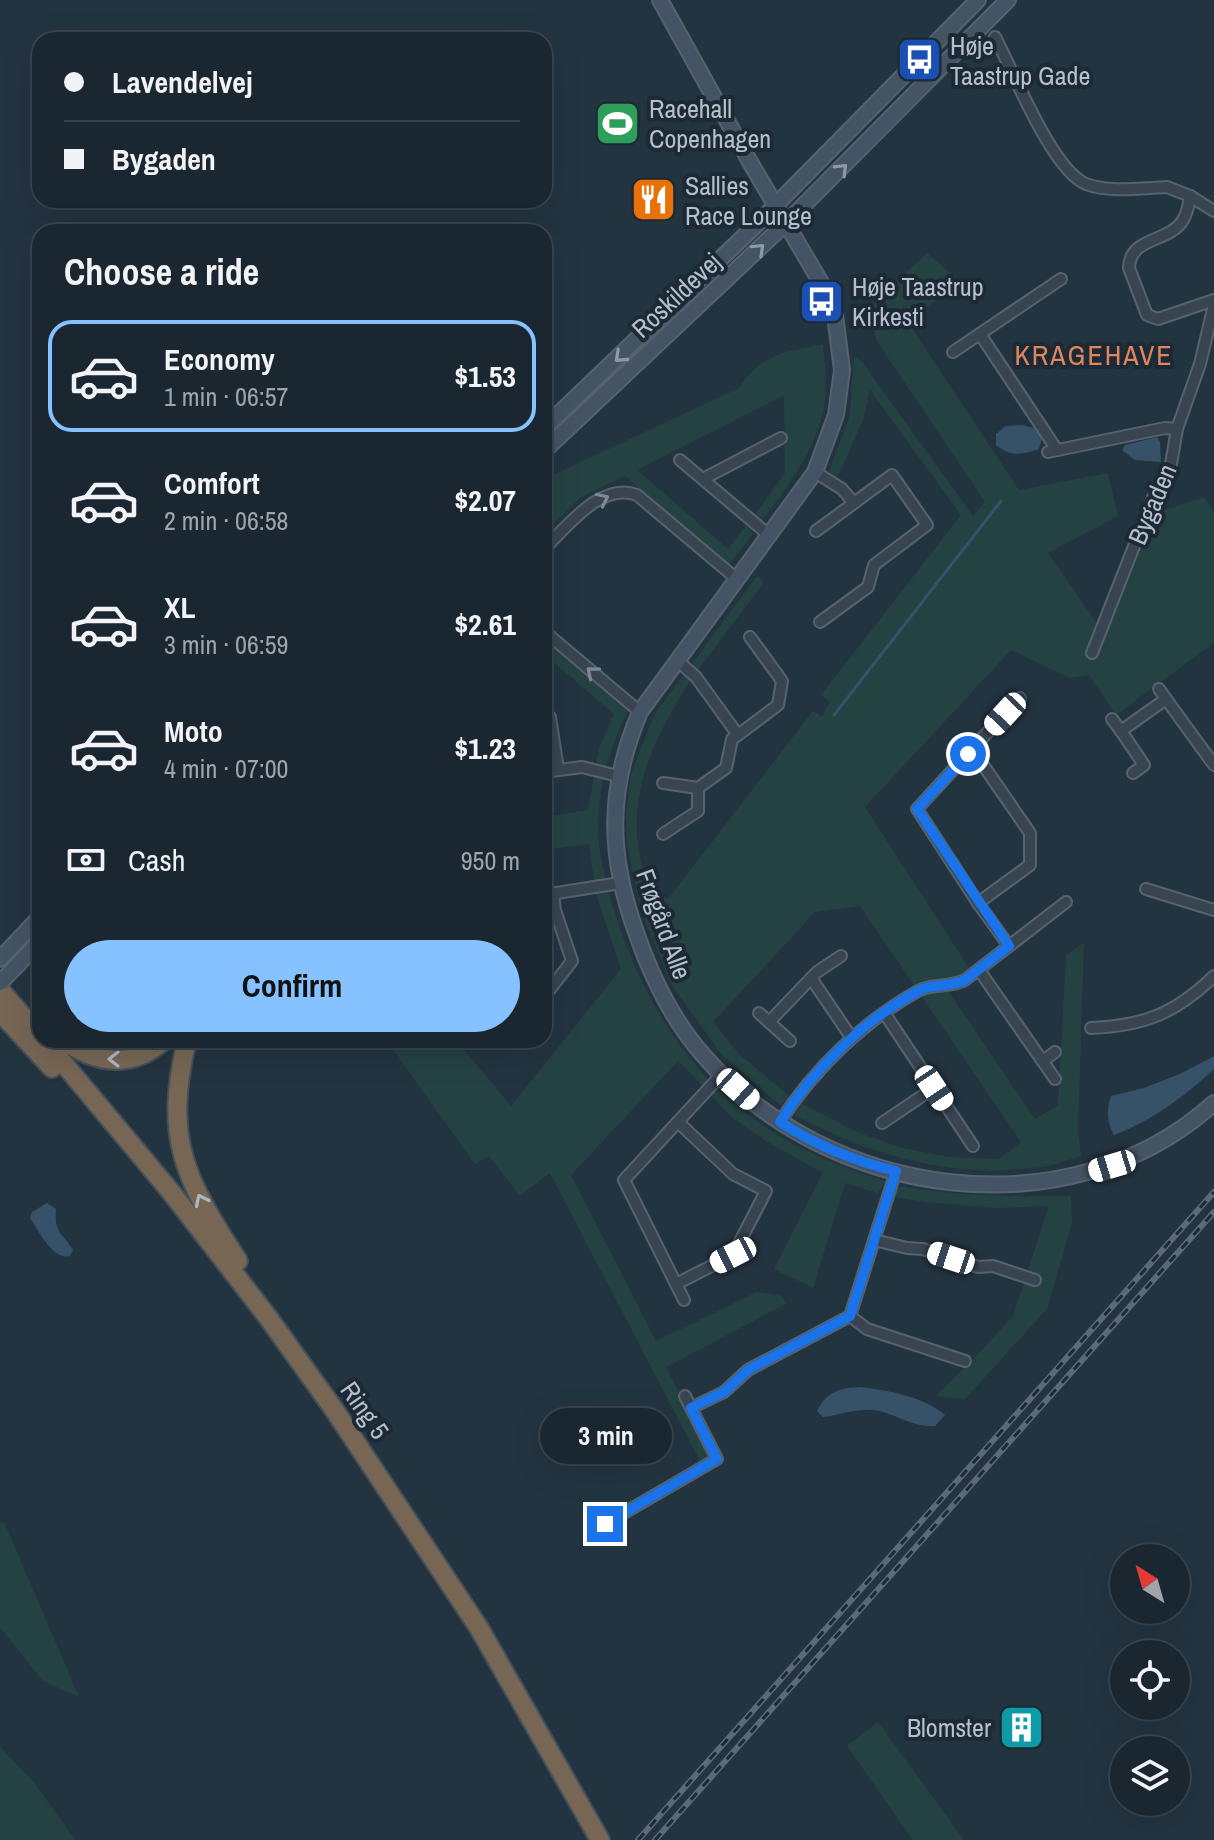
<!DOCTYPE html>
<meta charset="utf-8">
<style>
body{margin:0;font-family:"Archivo Narrow",sans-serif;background:#27333d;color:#f1f3f6;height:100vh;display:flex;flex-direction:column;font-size:30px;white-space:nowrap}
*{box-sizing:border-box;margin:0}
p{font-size:26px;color:#9fa5ab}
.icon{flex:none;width:44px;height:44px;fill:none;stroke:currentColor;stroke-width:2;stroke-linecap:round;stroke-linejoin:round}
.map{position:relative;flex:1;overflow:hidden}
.drawer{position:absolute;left:32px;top:224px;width:520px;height:824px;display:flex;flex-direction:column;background:#1a2731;border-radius:24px;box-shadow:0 8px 32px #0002,0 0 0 2px #38444d}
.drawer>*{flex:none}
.banner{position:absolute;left:32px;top:32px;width:520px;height:176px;border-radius:24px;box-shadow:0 8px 32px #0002,0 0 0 2px #38444d;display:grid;align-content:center;height:176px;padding:0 32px;background:#1a2731}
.needle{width:52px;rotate:323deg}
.buttons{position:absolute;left:1110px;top:1544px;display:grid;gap:16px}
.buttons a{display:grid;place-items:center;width:80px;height:80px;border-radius:50%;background:#1a2731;box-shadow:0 8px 32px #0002,0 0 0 2px #38444d;font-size:40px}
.end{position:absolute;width:36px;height:36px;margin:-18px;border:10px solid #1a73e8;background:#fff;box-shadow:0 0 0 4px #fff}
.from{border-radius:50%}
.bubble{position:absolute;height:56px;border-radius:28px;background:#1a2731;box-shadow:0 8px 32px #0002,0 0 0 2px #38444d;font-size:26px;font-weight:700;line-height:56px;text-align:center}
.car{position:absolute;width:24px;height:48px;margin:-24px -12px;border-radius:10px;box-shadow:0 0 6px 2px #0007;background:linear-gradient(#fff 24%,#345 0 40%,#fff 0 76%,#345 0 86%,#fff 0)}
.banner b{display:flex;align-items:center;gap:28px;height:76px;font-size:30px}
.banner b+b{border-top:2px solid #38444d}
.banner i{width:20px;height:20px;background:#f1f3f6}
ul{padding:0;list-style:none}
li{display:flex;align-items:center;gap:24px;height:112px;margin:0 16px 12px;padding:0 16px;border:4px solid transparent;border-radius:24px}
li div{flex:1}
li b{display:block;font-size:30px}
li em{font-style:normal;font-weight:700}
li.active{border-color:#86c2ff}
li>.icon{width:72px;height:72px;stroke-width:1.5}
h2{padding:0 32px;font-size:36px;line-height:96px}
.pay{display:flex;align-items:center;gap:20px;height:88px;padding:0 32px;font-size:30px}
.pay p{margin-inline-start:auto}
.button{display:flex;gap:16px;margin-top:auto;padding:16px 32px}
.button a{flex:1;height:92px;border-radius:48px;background:#86c2ff;color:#111;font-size:32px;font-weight:700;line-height:92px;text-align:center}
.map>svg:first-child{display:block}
.green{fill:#254242}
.water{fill:#365269}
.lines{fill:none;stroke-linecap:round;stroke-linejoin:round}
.stream{stroke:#365269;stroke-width:3}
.street-casing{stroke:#56636e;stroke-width:14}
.secondary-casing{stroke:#56636e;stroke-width:18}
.highway-casing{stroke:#43505b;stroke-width:22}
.street{stroke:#384551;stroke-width:10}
.secondary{stroke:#455464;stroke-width:14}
.highway{stroke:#776654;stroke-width:18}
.rail-casing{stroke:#5a6a78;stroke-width:6}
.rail{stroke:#1d2a36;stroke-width:3;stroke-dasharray:9;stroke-linecap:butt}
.secondary-bridge-casing{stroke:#56636e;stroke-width:18;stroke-linecap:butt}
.secondary-bridge{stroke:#455464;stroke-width:14}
.oneway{stroke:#8d9aa7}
.oneway2{stroke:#7c8994}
.oneway3{stroke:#aeb7bf}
.route{stroke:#1a73e8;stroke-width:10}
.labels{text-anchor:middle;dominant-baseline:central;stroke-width:8;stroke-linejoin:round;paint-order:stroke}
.poi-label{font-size:26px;fill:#b4c0cb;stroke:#1d2a36;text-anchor:start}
.street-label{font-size:26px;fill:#b4c0cb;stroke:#1d2a36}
.neighbourhood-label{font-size:28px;letter-spacing:2px;fill:#dc875e;stroke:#1d2a36}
</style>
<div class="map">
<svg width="1214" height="1840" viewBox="0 0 1214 1840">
<rect width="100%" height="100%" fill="#233441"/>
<g class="green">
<path d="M927 253 961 282 907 321 1019 490 1108 473 1118 516 1048 553 1105 635 1156 513 1204 497 1214 512V641L1208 647 1116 715 1089 675 1070 678 1011 650 865 807 969 968 948 991 1035 1119 1058 1105 1066 955 1084 943 1078 1129 1081 1156C1070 1159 1061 1163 1051 1165 1042 1168 1030 1168 1020 1169 942 1177 862 1151 794 1115L801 1103 859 1133 902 1148 949 1157 999 1159 1021 1142 860 906 815 912 713 1022 740 1055 789 1096 781 1106 722 1055 671 984 640 908 627 844 626 811 631 774 654 715 757 576 764 582C709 659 625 745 638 847 640 861 645 875 648 889L668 899 813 711 822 717 830 702 821 695 961 515 870 390 864 417 838 477 829 472 850 415 854 356 862 362 973 516 985 502 876 340 873 325 858 330 854 321Z"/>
<path d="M823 344C824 359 826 374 826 388 824 441 791 482 761 522L754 516 785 473 784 395 637 470 728 549 746 525 753 534 728 566 625 476 581 497 544 534V479L739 388C762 353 785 352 823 344Z"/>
<path d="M544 638 629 709C610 746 599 784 598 826 598 853 605 878 612 904 638 990 683 1070 758 1122 798 1150 839 1167 885 1181L878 1193 845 1183 813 1288 774 1269 823 1173 766 1141 734 1119 678 1061 571 1175 656 1341 757 1292 782 1296 786 1304 666 1367 711 1457 701 1463 550 1173 520 1196 489 1156 475 1164 386 1040H456L511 1106 621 969 596 894 589 844 544 850V817L588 810 599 748 614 714 544 654Z"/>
<path d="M898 1186C956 1196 1012 1197 1071 1196L1072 1223 1047 1309 965 1399 935 1396 971 1362 1013 1316 1049 1206 998 1208 926 1202 895 1197Z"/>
<polygon points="4,1522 79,1697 43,1681 0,1627 0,1524"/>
<polygon points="878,1722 964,1840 913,1840 847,1746"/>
<polygon points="0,1747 33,1781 75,1840 0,1840"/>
</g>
<g class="water">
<path d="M1022 425 1034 428 1042 438 1039 449C1021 455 1011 457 996 445V434L1006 426Z"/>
<polygon points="1157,437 1160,442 1161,462 1135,460 1122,450 1125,445"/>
<path d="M1214 1056V1069C1185 1096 1152 1121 1114 1135 1107 1122 1106 1110 1111 1096L1144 1088 1180 1074Z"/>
<path d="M47 1203 56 1209C54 1234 62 1232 73 1250L70 1256C52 1260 40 1232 30 1218L32 1212Z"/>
<path d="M861 1387C890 1391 922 1396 945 1415L935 1426C910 1427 898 1414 874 1410 856 1408 840 1415 823 1417L817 1411C827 1391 840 1388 861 1387Z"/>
</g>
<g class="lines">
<polyline class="stream" points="834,715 1001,501"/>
<defs>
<g id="street">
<path d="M995 37C1013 71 1052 170 1086 184 1110 193 1142 188 1167 187L1190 196 1214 211"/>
<path d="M1190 196C1189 204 1187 213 1183 220 1169 243 1130 236 1129 268L1147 315 1158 319 1214 300"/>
<polyline points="980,334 1057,450"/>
<polyline points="953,352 1061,279"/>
<polyline points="1048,452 1165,428 1177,429"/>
<polyline points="680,460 770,536"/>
<polyline points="815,472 842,489 854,503"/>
<polyline points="703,479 781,438"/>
<polyline points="816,531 892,475 927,525 874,565 868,587 820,622"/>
<path d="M544 549C567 527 601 481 637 495L738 580"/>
<polyline points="544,631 640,712"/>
<polyline points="1092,653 1155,493 1171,464 1177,429 1200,364 1214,305"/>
<polyline points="678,661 696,677 738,735 778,705 782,681 750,637"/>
<polyline points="1159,689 1166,699"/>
<polyline points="544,711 550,717 558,769"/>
<polyline points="1112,719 1121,731"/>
<polyline points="972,749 917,809 978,903"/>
<polyline points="544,772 582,767 618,776"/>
<polyline points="1133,773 1144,765 1121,731 1166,699 1214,765"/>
<polyline points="663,783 698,788 726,768 732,739 738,735"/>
<polyline points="663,834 698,811 698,788"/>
<polyline points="1146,889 1214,910"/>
<polyline points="544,895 620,883"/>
<polyline points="1009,946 978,903 1030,865 1030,833 972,749 1020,698"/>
<polyline points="979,970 1055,1079"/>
<polyline points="811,978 851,1037"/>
<polyline points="544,997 572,961 555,910 553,894"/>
<polyline points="759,1013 790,1041"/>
<polyline points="885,1014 973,1146"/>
<polyline points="769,1022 817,972 841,956"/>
<path d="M1091 1028C1144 1026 1176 1013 1214 976"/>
<polyline points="1043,1061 1055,1052"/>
<path d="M780 1122C813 1070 864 1021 918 991 932 983 950 988 965 980L1066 902"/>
<polyline points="882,1123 934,1088"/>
<polyline points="874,1240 907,1248 923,1249 978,1267 993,1266 1035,1280"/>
<polyline points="676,1284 733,1255 766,1191 733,1174 678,1122"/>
<polyline points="684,1300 624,1180 722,1074"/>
<polyline points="850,1316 867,1329 965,1361"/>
<polyline points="691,1408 724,1392 748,1370 850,1316 896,1171"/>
<polyline points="605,1524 717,1459 685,1396"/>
</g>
<g id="secondary">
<path d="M660 0 750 162 827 293 835 315 842 370 836 415 815 472 640 712C607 790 608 856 637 935 652 978 673 1021 704 1056 828 1199 1069 1234 1214 1103"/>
<polyline points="544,428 759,222 978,0"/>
<polyline points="544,451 786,223 1008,0"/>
<polyline points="26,956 40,941"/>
<polyline points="0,959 40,917"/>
</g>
<g id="highway">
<polyline points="0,990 40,1036"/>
<polyline points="0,1012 52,1068"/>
<polyline points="44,1040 171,1192 267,1316 333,1408 479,1628 600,1840"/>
<path d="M63 1040C96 1064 133 1069 164 1040"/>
<path d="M187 1040C163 1139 185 1179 238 1261"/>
</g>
</defs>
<use href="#street" class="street-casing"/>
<use href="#secondary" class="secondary-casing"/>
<use href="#highway" class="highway-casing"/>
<use href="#street" class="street"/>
<use href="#secondary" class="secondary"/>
<use href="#highway" class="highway"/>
<defs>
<g id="rail">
<polyline points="638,1840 1214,1192"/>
<polyline points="655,1840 1214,1212"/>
</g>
</defs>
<use href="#rail" class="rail-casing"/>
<use href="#rail" class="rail"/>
<defs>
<polyline id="secondary-bridge" points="0,983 26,956"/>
</defs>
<use href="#secondary-bridge" class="secondary-bridge-casing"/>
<use href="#secondary-bridge" class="secondary-bridge"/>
</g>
<defs><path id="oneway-chevron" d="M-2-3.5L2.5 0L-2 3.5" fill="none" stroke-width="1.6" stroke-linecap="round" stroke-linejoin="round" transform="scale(2)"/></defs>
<g class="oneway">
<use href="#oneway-chevron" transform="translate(842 169) rotate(-45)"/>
<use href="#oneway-chevron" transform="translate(759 249) rotate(-44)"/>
<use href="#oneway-chevron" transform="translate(620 357) rotate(137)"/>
</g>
<g class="oneway2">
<use href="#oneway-chevron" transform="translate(603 499) rotate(-26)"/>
<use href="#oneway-chevron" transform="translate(592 672) rotate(-140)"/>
</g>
<g class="oneway3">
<use href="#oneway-chevron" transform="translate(114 1059) rotate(-179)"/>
<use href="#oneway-chevron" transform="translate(201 1200) rotate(-116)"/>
</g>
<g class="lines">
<path class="route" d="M605 1524 717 1459 691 1408 724 1392 748 1370 850 1316 896 1171C853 1161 817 1146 780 1122 814 1069 863 1021 918 991 932 983 950 988 965 980L1009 946 917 809 968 754"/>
</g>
<defs>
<symbol id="bus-square" viewBox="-11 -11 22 22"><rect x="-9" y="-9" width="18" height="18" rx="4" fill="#1a4fb4" stroke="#1d2a36"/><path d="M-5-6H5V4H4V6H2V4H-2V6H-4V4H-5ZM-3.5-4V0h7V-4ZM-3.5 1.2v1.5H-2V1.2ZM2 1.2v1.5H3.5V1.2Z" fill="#fff"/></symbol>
<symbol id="stadium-square" viewBox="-11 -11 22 22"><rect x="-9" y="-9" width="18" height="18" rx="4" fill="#2e9e5b" stroke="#1d2a36"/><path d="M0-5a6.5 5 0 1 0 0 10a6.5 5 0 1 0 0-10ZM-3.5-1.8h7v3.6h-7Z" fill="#fff"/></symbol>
<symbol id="restaurant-square" viewBox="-11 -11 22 22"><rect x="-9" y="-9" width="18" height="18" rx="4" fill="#e8710a" stroke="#1d2a36"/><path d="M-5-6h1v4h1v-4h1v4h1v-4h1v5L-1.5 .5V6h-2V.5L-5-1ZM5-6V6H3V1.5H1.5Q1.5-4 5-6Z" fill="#fff"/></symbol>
<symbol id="building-square" viewBox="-11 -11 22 22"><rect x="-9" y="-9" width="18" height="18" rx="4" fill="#0f9aa8" stroke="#1d2a36"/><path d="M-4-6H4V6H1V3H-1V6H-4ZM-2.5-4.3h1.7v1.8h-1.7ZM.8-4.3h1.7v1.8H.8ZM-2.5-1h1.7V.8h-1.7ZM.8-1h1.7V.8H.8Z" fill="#fff"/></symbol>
</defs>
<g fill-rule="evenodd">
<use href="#bus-square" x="894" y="34" width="51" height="51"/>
<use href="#stadium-square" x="592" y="98" width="51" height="51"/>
<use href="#restaurant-square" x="628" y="174" width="51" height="51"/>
<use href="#bus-square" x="796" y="276" width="51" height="51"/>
<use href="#building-square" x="996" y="1702" width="51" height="51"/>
</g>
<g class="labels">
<g class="poi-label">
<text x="950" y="45">Høje<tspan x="950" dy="30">Taastrup Gade</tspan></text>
<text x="649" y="108">Racehall<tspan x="649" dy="30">Copenhagen</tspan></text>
<text x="685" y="185">Sallies<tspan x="685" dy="30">Race Lounge</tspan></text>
<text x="852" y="286">Høje Taastrup<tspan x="852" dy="30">Kirkesti</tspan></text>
<text x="991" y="1727" text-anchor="end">Blomster</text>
</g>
<g class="street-label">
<text transform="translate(676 295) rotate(-43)">Roskildevej</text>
<text transform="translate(1152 504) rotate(-67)">Bygaden</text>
<text transform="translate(664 924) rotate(70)">Frøgård Alle</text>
<text transform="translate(365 1410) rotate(55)">Ring 5</text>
</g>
<g class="neighbourhood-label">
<text x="1094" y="355">KRAGEHAVE</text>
</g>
</g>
</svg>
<div class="buttons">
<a><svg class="needle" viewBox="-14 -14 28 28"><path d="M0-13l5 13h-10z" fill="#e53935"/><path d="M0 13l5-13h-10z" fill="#9fa5ab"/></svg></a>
<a><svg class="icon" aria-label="locate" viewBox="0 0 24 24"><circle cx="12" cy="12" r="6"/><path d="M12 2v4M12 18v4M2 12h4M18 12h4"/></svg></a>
<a><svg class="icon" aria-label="layers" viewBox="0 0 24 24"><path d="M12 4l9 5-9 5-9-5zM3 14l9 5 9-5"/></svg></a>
</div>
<i class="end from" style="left:968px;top:754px"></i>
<i class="end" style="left:605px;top:1524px"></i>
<div class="bubble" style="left:540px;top:1408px;width:132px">3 min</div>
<i class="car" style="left:1005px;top:714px;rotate:223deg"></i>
<i class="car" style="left:934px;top:1088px;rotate:146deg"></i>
<i class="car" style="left:738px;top:1089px;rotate:132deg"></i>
<i class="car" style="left:1112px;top:1166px;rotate:253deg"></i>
<i class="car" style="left:733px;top:1255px;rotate:243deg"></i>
<i class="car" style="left:951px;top:1258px;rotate:288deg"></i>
<div class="banner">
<b><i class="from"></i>Lavendelvej</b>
<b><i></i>Bygaden</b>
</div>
<section class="drawer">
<h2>Choose a ride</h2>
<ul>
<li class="active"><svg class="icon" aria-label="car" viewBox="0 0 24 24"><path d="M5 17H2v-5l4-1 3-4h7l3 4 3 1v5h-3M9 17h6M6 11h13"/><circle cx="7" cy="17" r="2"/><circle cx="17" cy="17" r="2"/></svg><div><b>Economy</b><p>1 min · 06:57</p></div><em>$1.53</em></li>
<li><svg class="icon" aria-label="car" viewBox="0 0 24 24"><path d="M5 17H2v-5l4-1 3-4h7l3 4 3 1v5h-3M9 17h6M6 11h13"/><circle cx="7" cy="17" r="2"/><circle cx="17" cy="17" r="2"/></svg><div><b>Comfort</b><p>2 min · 06:58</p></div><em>$2.07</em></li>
<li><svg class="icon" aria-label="car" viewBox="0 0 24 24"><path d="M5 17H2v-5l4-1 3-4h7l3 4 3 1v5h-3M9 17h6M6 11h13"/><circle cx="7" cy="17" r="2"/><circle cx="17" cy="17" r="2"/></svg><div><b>XL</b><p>3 min · 06:59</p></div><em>$2.61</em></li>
<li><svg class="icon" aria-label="car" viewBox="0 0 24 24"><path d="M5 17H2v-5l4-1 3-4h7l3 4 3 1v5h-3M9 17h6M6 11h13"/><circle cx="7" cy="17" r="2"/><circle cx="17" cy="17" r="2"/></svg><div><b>Moto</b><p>4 min · 07:00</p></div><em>$1.23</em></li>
</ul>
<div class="pay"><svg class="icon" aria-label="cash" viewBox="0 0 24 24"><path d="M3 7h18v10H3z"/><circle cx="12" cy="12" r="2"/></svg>Cash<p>950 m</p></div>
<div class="button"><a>Confirm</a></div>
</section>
</div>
